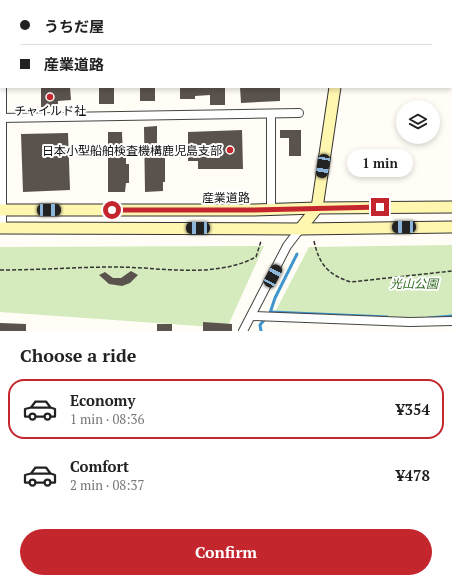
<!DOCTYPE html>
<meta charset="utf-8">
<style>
body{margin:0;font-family:"PT Serif","Noto Sans JP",serif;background:#f2f2f2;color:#222;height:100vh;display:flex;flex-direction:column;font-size:15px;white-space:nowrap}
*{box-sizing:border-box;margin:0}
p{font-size:13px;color:#767676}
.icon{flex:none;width:22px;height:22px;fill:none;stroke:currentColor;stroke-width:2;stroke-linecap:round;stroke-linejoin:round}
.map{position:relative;height:331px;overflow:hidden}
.side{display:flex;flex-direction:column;background:#fff;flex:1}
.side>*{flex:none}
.hud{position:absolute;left:0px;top:0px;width:452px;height:88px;box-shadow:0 2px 6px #0003;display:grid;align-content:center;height:88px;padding:0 20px;background:#fff}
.fabs{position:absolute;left:396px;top:100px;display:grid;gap:8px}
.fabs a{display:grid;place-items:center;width:44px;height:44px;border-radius:50%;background:#fff;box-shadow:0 2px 6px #0003;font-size:20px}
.end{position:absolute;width:18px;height:18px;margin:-9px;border:5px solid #c4262e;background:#fff;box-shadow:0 0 0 2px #fff}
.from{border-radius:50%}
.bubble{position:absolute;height:28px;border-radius:14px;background:#fff;box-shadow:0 2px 6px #0003;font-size:13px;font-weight:800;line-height:28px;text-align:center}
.car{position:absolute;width:12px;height:24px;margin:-12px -6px;border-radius:5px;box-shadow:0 0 3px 1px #0007;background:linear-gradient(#222 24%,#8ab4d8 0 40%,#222 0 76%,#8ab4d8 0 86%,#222 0)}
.hud b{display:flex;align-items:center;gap:14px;height:38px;font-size:15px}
.hud b+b{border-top:1px solid #e0e0e0}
.hud i{width:10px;height:10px;background:#222}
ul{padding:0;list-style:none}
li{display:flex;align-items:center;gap:12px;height:60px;margin:0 8px 6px;padding:0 12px;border:2px solid transparent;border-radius:16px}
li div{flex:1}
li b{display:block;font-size:15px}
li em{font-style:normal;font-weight:800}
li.current{border-color:#c4262e}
li>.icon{width:36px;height:36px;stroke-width:1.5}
h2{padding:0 20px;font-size:18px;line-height:48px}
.cta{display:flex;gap:8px;margin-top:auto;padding:8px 20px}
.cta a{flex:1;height:46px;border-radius:24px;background:#c4262e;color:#fff;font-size:16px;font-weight:800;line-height:46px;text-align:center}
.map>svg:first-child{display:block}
.green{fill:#d5ebbd}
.water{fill:#b9e0f7;stroke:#3f96cf}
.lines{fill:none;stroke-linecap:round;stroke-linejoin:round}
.stream{stroke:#3f96cf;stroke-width:3}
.building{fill:#5a524d}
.street-casing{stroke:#444;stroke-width:10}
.secondary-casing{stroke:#333;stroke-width:13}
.path{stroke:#333;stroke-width:1.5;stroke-dasharray:4 2;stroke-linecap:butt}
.street{stroke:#fff;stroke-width:8}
.secondary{stroke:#fff6b0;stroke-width:11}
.route{stroke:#c4262e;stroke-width:5}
.poi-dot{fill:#c4262e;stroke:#fff;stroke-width:1.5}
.labels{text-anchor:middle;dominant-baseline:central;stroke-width:4;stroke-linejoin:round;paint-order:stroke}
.poi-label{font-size:12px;fill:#111;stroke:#fff}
.street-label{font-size:12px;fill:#111;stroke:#fff}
.park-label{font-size:12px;font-style:italic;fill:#2f6b1f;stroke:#fff}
</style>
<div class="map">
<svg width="452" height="331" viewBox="0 0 452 331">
<rect width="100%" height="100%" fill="#fffdf5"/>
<g class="green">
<polygon points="452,245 452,318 415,320 275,312 309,247"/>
<polygon points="264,246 227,328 0,312 0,247"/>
</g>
<polygon class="water" points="0,0 452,0 452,45 451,1 1,1 0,56"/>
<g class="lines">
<g class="stream">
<polyline points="271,312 387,317"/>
<polyline points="270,313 275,298 297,254"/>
<polyline points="429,318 452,316"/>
<polyline points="261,331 260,325 265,319"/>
</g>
</g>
<g class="building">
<polygon points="41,87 70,87 71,100 58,101 58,107 41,107"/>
<rect x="99" y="87" width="15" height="17"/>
<rect x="140" y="87" width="15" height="14"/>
<polygon points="180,87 225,87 225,105 210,105 210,95 195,96 195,99 180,99"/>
<polygon points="240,87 280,87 280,101 241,103"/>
<polygon points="157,126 157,151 165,151 165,182 163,182 163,191 145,192 144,127"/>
<polygon points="242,130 243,169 198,169 198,161 188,161 188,132"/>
<polygon points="280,130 301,130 301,156 289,156 289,138 280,138"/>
<polygon points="108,132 122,132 123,158 126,158 126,164 129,164 129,183 126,183 125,192 108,192"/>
<polygon points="68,133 70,190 23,192 21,134"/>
<polygon points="131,271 138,275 130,283 122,286 109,284 99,275 105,272 113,278 121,278"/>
<polygon points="203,322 232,324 232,331 203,331"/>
<polygon points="0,323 26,324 26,331 0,331"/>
<rect x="157" y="324" width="15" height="7"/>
</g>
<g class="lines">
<defs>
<g id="street">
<polyline points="2,87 2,228"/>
<polyline points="271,114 271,210"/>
<polyline points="0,118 299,113"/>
<polyline points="252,316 410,322 452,321"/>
<polyline points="243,331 287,246 300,229"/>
</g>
<g id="secondary">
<polyline points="346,1 346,0"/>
<polyline points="0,210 253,210 317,208 452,207"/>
<polyline points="0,228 300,229 452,227"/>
<polyline points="300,229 317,208 335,87"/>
</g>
</defs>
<use href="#street" class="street-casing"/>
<use href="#secondary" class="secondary-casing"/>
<g class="path">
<polyline points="11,0 11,1"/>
<polyline points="79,0 79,1"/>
<polyline points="149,0 149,1"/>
<polyline points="247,0 247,1"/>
<path d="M314 241C319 264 328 275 351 282L452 271"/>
<path d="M0 270C39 270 77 267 115 267 161 267 214 279 256 257L261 241"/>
</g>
<use href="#street" class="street"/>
<use href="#secondary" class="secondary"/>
</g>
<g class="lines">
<polyline class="route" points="112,210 253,210 380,207"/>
</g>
<g class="poi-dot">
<circle cx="50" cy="97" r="4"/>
<circle cx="230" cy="150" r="4"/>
</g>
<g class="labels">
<g class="poi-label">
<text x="50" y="110">チャイルド社</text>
<text x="222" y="150" text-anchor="end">日本小型船舶検査機構鹿児島支部</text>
</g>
<g class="street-label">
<text x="226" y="197">産業道路</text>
</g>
<g class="park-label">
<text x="414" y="283">光山公園</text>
</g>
</g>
</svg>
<div class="fabs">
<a><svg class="icon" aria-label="layers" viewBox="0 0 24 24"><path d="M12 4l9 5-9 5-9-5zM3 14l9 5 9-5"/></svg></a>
</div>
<i class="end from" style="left:112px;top:210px"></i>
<i class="end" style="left:380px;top:207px"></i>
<div class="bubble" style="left:347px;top:149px;width:66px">1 min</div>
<i class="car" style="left:323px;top:166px;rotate:189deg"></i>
<i class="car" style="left:49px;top:210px;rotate:90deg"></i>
<i class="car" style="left:404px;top:227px;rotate:269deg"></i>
<i class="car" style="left:198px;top:228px;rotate:270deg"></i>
<i class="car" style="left:273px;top:276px;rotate:28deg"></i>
<div class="hud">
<b><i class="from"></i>うちだ屋</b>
<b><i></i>産業道路</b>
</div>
</div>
<section class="side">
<h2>Choose a ride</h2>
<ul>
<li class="current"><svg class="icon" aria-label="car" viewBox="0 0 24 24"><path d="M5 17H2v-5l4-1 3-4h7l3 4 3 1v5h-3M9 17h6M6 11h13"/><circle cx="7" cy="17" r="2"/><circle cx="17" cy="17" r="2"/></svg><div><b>Economy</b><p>1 min · 08:36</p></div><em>¥354</em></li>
<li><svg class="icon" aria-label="car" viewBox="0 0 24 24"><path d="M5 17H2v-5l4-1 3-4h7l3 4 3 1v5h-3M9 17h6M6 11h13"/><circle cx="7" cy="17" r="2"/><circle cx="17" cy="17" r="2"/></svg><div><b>Comfort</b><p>2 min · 08:37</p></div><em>¥478</em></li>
</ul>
<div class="cta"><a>Confirm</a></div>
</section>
